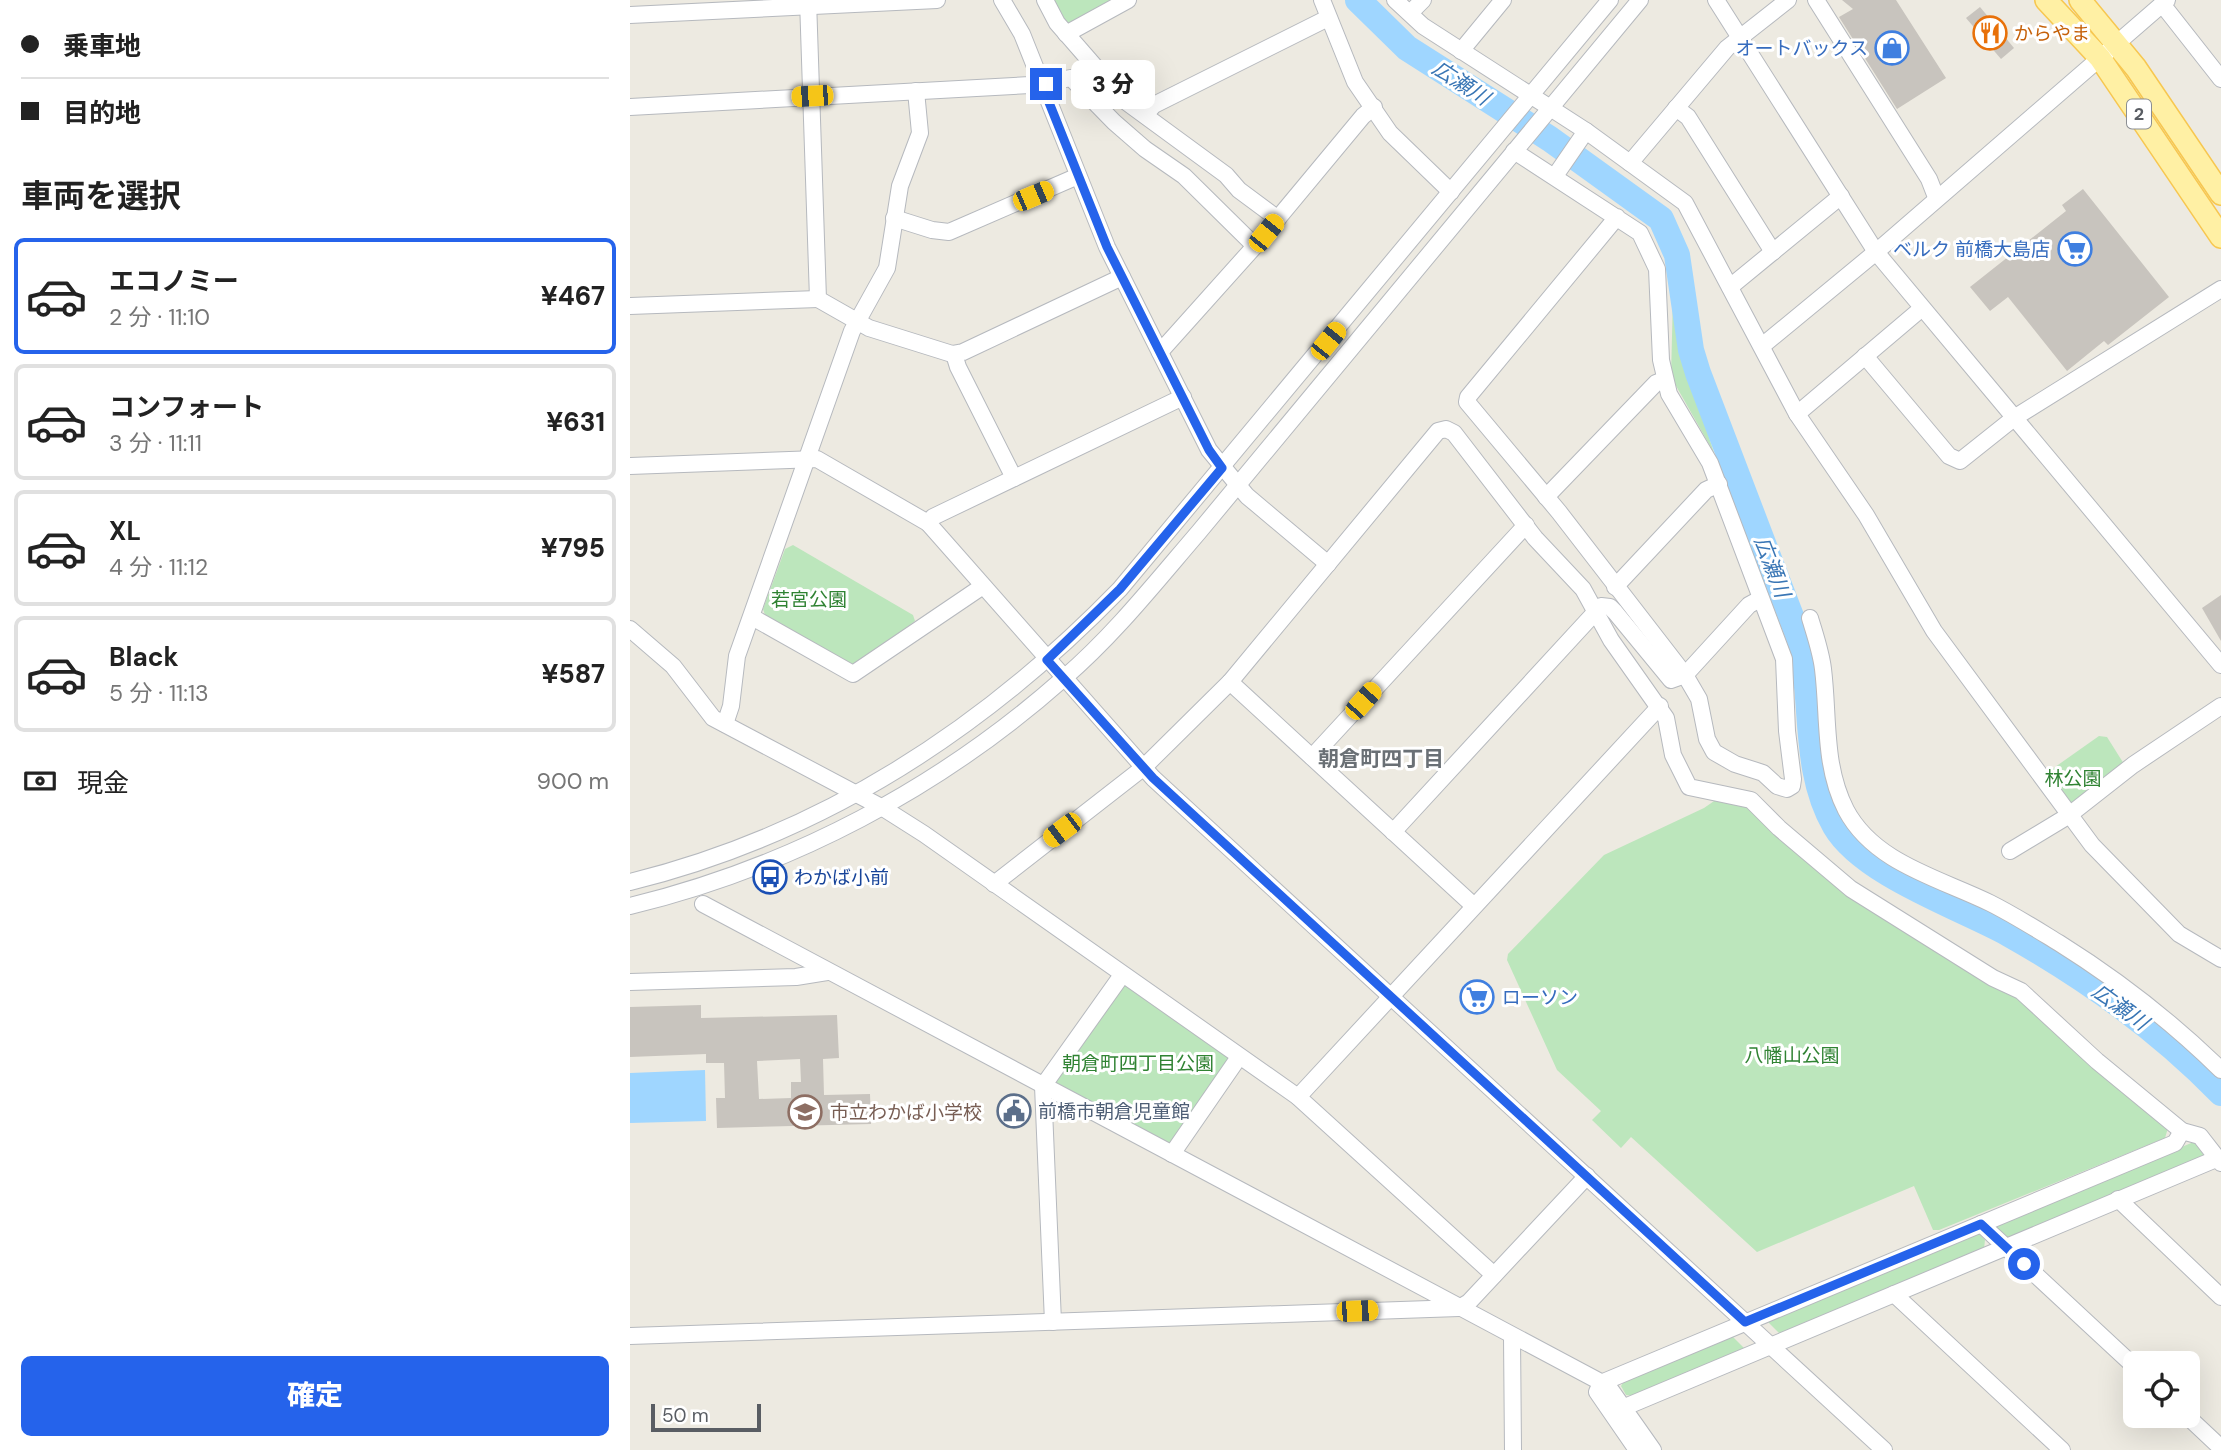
<!DOCTYPE html>
<html lang="ja">
<meta charset="utf-8">
<style>
body{margin:0;font-family:"DM Sans","Noto Sans JP",sans-serif;background:#f2f2f2;color:#222;height:100vh;display:flex;flex-direction:column;font-size:26px;white-space:nowrap}
*{box-sizing:border-box;margin:0}
p{font-size:23px;color:#767676}
.icon{flex:none;width:38px;height:38px;fill:none;stroke:currentColor;stroke-width:2;stroke-linecap:round;stroke-linejoin:round}
.map{position:relative;flex:1;overflow:hidden}
.drawer{display:flex;flex-direction:column;background:#fff;width:630px}
.drawer>*{flex:none}
.hud{display:grid;align-content:center;height:154px;padding:0 21px;background:#fff}
.buttons{position:absolute;left:1493px;top:1351px;display:grid;gap:14px}
.buttons a{display:grid;place-items:center;width:77px;height:77px;border-radius:10px;background:#fff;box-shadow:0 7px 28px #0002;font-size:35px}
.scale{position:absolute;left:21px;bottom:18px;width:110px;box-sizing:border-box;padding-left:7px;border:4px solid #595d63;border-top:0;font-size:19px;line-height:24px;white-space:nowrap;color:#595d63;-webkit-text-stroke:5px #fff;paint-order:stroke}
.end{position:absolute;width:32px;height:32px;margin:-16px;border:9px solid #2563eb;background:#fff;box-shadow:0 0 0 4px #fff}
.from{border-radius:50%}
.bubble{position:absolute;height:49px;border-radius:10px;background:#fff;box-shadow:0 7px 28px #0002;font-size:23px;font-weight:800;line-height:49px;text-align:center}
.car{position:absolute;width:21px;height:42px;margin:-21px -10px;border-radius:9px;box-shadow:0 0 5px 2px #0007;background:linear-gradient(#f5c518 24%,#345 0 40%,#f5c518 0 76%,#345 0 86%,#f5c518 0)}
.hud b{display:flex;align-items:center;gap:24px;height:66px;font-size:26px}
.hud b+b{border-top:2px solid #e0e0e0}
.hud i{width:18px;height:18px;background:#222}
ul{padding:0;list-style:none}
li{display:flex;align-items:center;gap:21px;height:116px;margin:0 14px 10px;padding:0 7px;border:4px solid #e0e0e0;border-radius:10px}
li div{flex:1}
li b{display:block;font-size:26px}
li em{font-style:normal;font-weight:800}
li.on{border-color:#2563eb}
li>.icon{width:63px;height:63px;stroke-width:1.5}
h2{padding:0 21px;font-size:32px;line-height:84px}
.pay{display:flex;align-items:center;gap:18px;height:77px;padding:0 21px;font-size:26px}
.pay p{margin-inline-start:auto}
.primary-button{display:flex;gap:14px;margin-top:auto;padding:14px 21px}
.primary-button a{flex:1;height:80px;border-radius:10px;background:#2563eb;color:#fff;font-size:28px;font-weight:800;line-height:80px;text-align:center}
main{display:flex;flex:1;min-height:0}
.map>svg:first-child{display:block}
.green{fill:#bce6bc}
.water{fill:#9fd6ff}
.lines{fill:none;stroke-linecap:round;stroke-linejoin:round}
.river{stroke:#9fd6ff;stroke-width:26}
.building{fill:#c8c4be;fill-rule:evenodd}
.minor-casing{stroke:#b6b9be;stroke-width:18}
.major-casing{stroke:#f7c750;stroke-width:24}
.minor{stroke:#fff;stroke-width:16}
.major{stroke:#fff0a4;stroke-width:21}
.route{stroke:#2563eb;stroke-width:9}
.labels{text-anchor:middle;dominant-baseline:central;stroke-width:6;stroke-linejoin:round;paint-order:stroke}
.shield{fill:#fff;stroke:#8b8e92;stroke-width:2}
.shield-label{font-size:18px;font-weight:bold;fill:#595d63}
.food-label{font-size:19px;fill:#c56008;stroke:#fff;text-anchor:start}
.shop-label{font-size:19px;fill:#366cbe;stroke:#fff;text-anchor:end}
.park-label{font-size:19px;fill:#308333;stroke:#fff}
.transit-label{font-size:19px;fill:#164399;stroke:#fff;text-anchor:start}
.service-label{font-size:19px;fill:#4e5e75;stroke:#fff;text-anchor:start}
.education-label{font-size:19px;fill:#785e54;stroke:#fff;text-anchor:start}
.water-label{font-size:21px;font-style:italic;fill:#3976b5;stroke:#fff}
.neighbourhood-label{font-size:21px;font-weight:bold;fill:#6a7075;stroke:#fff}
</style>
<main>
<section class="drawer">
<div class="hud">
<b><i class="from"></i>乗車地</b>
<b><i></i>目的地</b>
</div>
<h2>車両を選択</h2>
<ul>
<li class="on"><svg class="icon" aria-label="car" viewBox="0 0 24 24"><path d="M5 17H2v-5l4-1 3-4h7l3 4 3 1v5h-3M9 17h6M6 11h13"/><circle cx="7" cy="17" r="2"/><circle cx="17" cy="17" r="2"/></svg><div><b>エコノミー</b><p>2 分 · 11:10</p></div><em>¥467</em></li>
<li><svg class="icon" aria-label="car" viewBox="0 0 24 24"><path d="M5 17H2v-5l4-1 3-4h7l3 4 3 1v5h-3M9 17h6M6 11h13"/><circle cx="7" cy="17" r="2"/><circle cx="17" cy="17" r="2"/></svg><div><b>コンフォート</b><p>3 分 · 11:11</p></div><em>¥631</em></li>
<li><svg class="icon" aria-label="car" viewBox="0 0 24 24"><path d="M5 17H2v-5l4-1 3-4h7l3 4 3 1v5h-3M9 17h6M6 11h13"/><circle cx="7" cy="17" r="2"/><circle cx="17" cy="17" r="2"/></svg><div><b>XL</b><p>4 分 · 11:12</p></div><em>¥795</em></li>
<li><svg class="icon" aria-label="car" viewBox="0 0 24 24"><path d="M5 17H2v-5l4-1 3-4h7l3 4 3 1v5h-3M9 17h6M6 11h13"/><circle cx="7" cy="17" r="2"/><circle cx="17" cy="17" r="2"/></svg><div><b>Black</b><p>5 分 · 11:13</p></div><em>¥587</em></li>
</ul>
<div class="pay"><svg class="icon" aria-label="cash" viewBox="0 0 24 24"><path d="M3 7h18v10H3z"/><circle cx="12" cy="12" r="2"/></svg>現金<p>900 m</p></div>
<div class="primary-button"><a>確定</a></div>
</section>
<div class="map">
<svg width="1591" height="1450" viewBox="0 0 1591 1450">
<rect width="100%" height="100%" fill="#edeae1"/>
<g class="green">
<polygon points="422,0 493,0 441,27 432,23"/>
<polygon points="1043,295 1061,380 1084,453 1041,377"/>
<polygon points="163,545 283,615 285,621 229,664 218,664 136,618 133,609 155,549"/>
<polygon points="1469,736 1477,737 1494,764 1442,806 1417,779 1418,772"/>
<polygon points="1087,799 1118,804 1272,925 1364,987 1384,994 1538,1128 1535,1138 1309,1230 1303,1230 1284,1186 1127,1252 1001,1137 991,1148 962,1120 971,1111 927,1070 877,960 878,954 974,855 1074,808"/>
<polygon points="493,980 602,1058 539,1148 420,1084"/>
<polygon points="1566,1141 1574,1156 1386,1237 1373,1237 1365,1232 1365,1226"/>
<polygon points="1348,1233 1355,1240 1354,1249 1150,1334 1136,1320"/>
<polygon points="1101,1335 1116,1350 1003,1396 996,1395 991,1386 994,1381"/>
</g>
<polygon class="water" points="75,1070 76,1121 0,1123 0,1073"/>
<g class="lines">
<path class="river" d="M728 0 777 48 920 139 1031 219 1047 255 1061 350 1068 373 1170 640C1185 701 1172 769 1205 826 1233 874 1330 907 1379 934 1457 978 1529 1029 1591 1093"/>
</g>
<g class="building">
<polygon points="1212,0 1266,0 1316,78 1267,109 1209,17 1223,9"/>
<polygon points="1350,7 1384,48 1371,59 1336,18"/>
<polygon points="1453,189 1539,297 1478,345 1474,341 1437,371 1378,297 1360,311 1340,287 1436,211 1432,205"/>
<polygon points="1591,595 1591,641 1572,608"/>
<path d="M71 1005V1018L207 1015 209 1058 193 1059 194 1095 240 1094 241 1124 87 1128 86 1098H95L94 1063H76V1054L0 1057V1007ZM170 1059 171 1082H161V1098L129 1099 127 1061Z"/>
</g>
<g class="lines">
<defs>
<g id="minor">
<polyline points="178,0 188,299 239,328 322,354 333,352 492,277"/>
<polyline points="372,0 392,34 477,247 579,450 617,496 698,564"/>
<polyline points="415,0 427,23 495,101 596,175 609,190 648,219"/>
<polyline points="692,0 725,82 760,133 821,192"/>
<polyline points="765,0 793,26 956,131 1055,203 1167,414 1236,515 1304,631 1462,845 1549,934 1591,959"/>
<polyline points="1086,0 1246,252 1591,665"/>
<polyline points="1186,0 1299,179 1306,197"/>
<polyline points="1532,4 1591,79"/>
<polyline points="780,13 793,0"/>
<polyline points="0,15 307,0"/>
<polyline points="436,34 498,0"/>
<polyline points="831,51 873,0"/>
<polyline points="0,107 400,85 441,78 484,122 515,149 554,176 625,246"/>
<polyline points="1046,108 1058,117 1143,252"/>
<polyline points="515,115 524,105 698,18"/>
<polyline points="884,151 1010,233 1027,269 1031,360 1039,394 1080,463 1154,659 1157,731 1163,779 1162,786 1157,789 1147,786 1133,773 1105,764 1084,752 1077,739 1069,699 1055,675 929,512 837,402 838,397 987,217"/>
<polyline points="1000,163 1097,48 1158,0"/>
<polyline points="925,176 956,131"/>
<polyline points="264,218 302,230 319,232 448,176"/>
<polyline points="1100,287 1211,196"/>
<polyline points="0,306 188,299"/>
<polyline points="1132,346 1246,252 1537,0"/>
<polyline points="530,352 625,246 733,116 744,107"/>
<polyline points="324,354 328,367 384,478"/>
<polyline points="1235,356 1319,456 1330,461 1384,418 1591,289"/>
<polyline points="1167,414 1291,309"/>
<polyline points="0,466 187,459 298,523 523,778 1254,1450"/>
<polyline points="916,497 1026,383 1034,380"/>
<polyline points="298,523 303,517 553,397"/>
<polyline points="985,587 1076,490 1089,484"/>
<polyline points="122,617 223,674 353,586"/>
<path d="M1180 618C1185 635 1191 652 1193 669 1199 717 1193 765 1216 810 1244 863 1309 878 1360 903 1384 915 1406 929 1429 943 1488 980 1541 1021 1591 1070"/>
<polyline points="0,629 43,666 83,718 253,808 294,834 668,1097 864,1275"/>
<polyline points="600,682 844,906"/>
<polyline points="95,724 101,706 107,656 222,331 257,268 270,186 290,133 286,91"/>
<polyline points="682,757 896,525"/>
<polyline points="763,832 971,606 980,607 985,612 1041,680 1055,675 1119,605 1130,599"/>
<polyline points="1380,851 1438,816 1503,765 1591,706"/>
<path d="M0 882C191 835 354 729 490 589L980 0"/>
<polyline points="364,884 513,768 600,682 808,431 816,429 824,433 905,538 953,589 981,640 1036,718 1043,755 1059,787 1121,800 1149,828 1221,889 1363,978 1391,991 1467,1061 1552,1131 1570,1136 1591,1163"/>
<polyline points="73,904 978,1386 1023,1450"/>
<path d="M0 906C161 867 310 788 434 678 484 635 525 583 568 533L1010 0"/>
<polyline points="0,982 166,977 197,972"/>
<polyline points="668,1097 1030,706"/>
<polyline points="542,1154 609,1057"/>
<polyline points="1488,1199 1591,1297"/>
<polyline points="1351,1224 1505,1367"/>
<polyline points="1264,1294 1432,1450"/>
<polyline points="423,1322 413,1086 492,975"/>
<polyline points="0,1336 829,1308 839,1302 957,1176"/>
<polyline points="882,1337 883,1450"/>
<polyline points="995,1407 1586,1159"/>
<polyline points="1557,1416 1590,1447"/>
<polyline points="1007,1450 967,1392 971,1383 1545,1143 1552,1131"/>
</g>
<g id="major">
<polyline points="1416,0 1470,58 1591,237"/>
<polyline points="1450,0 1506,68 1591,194"/>
</g>
</defs>
<use href="#minor" class="minor-casing"/>
<use href="#major" class="major-casing"/>
<use href="#minor" class="minor"/>
<use href="#major" class="major"/>
</g>
<g class="lines">
<polyline class="route" points="416,84 412,85 477,247 579,450 592,468 490,589 417,660 523,778 1115,1322 1351,1224 1394,1264"/>
</g>
<defs>
<symbol id="restaurant-ring" viewBox="-11 -11 22 22"><circle r="9.5" fill="#fff" stroke="#e8710a" stroke-width="1.5"/><path d="M-5-6h1v4h1v-4h1v4h1v-4h1v5L-1.5 .5V6h-2V.5L-5-1ZM5-6V6H3V1.5H1.5Q1.5-4 5-6Z" fill="#e8710a"/></symbol>
<symbol id="shop-ring" viewBox="-11 -11 22 22"><circle r="9.5" fill="#fff" stroke="#3f7fe0" stroke-width="1.5"/><path d="M-5-2.5h2.3a2.7 3.5 0 0 1 5.4 0H5L5.5 6h-11ZM-1.5-2.5h3a1.5 2.3 0 0 0-3 0Z" fill="#3f7fe0"/></symbol>
<symbol id="supermarket-ring" viewBox="-11 -11 22 22"><circle r="9.5" fill="#fff" stroke="#3f7fe0" stroke-width="1.5"/><path d="M-6-5.5h2.5l.6 2H6L4.5 2H-2.5L-4.4-4H-6ZM-1.5 3.2a1.3 1.3 0 1 0 .1 0ZM3 3.2a1.3 1.3 0 1 0 .1 0Z" fill="#3f7fe0"/></symbol>
<symbol id="bus-ring" viewBox="-11 -11 22 22"><circle r="9.5" fill="#fff" stroke="#1a4fb4" stroke-width="1.5"/><path d="M-5-6H5V4H4V6H2V4H-2V6H-4V4H-5ZM-3.5-4V0h7V-4ZM-3.5 1.2v1.5H-2V1.2ZM2 1.2v1.5H3.5V1.2Z" fill="#1a4fb4"/></symbol>
<symbol id="civic-ring" viewBox="-11 -11 22 22"><circle r="9.5" fill="#fff" stroke="#5c6f8a" stroke-width="1.5"/><path d="M-.6-6.5H3V-4.5H.6V-3L4-1V1h2V6H-6V1h2V-1L-.6-3ZM-1.2 2.5V6h2.4V2.5Z" fill="#5c6f8a"/></symbol>
<symbol id="school-ring" viewBox="-11 -11 22 22"><circle r="9.5" fill="#fff" stroke="#8d6e63" stroke-width="1.5"/><path d="M0-5L7-2L0 1L-7-2ZM-4 1L0 2.5L4 1V4Q0 6-4 4Z" fill="#8d6e63"/></symbol>
</defs>
<g fill-rule="evenodd">
<use href="#restaurant-ring" x="1341" y="14" width="38" height="38"/>
<use href="#shop-ring" x="1243" y="29" width="38" height="38"/>
<use href="#supermarket-ring" x="1426" y="230" width="38" height="38"/>
<use href="#bus-ring" x="121" y="858" width="38" height="38"/>
<use href="#supermarket-ring" x="828" y="978" width="38" height="38"/>
<use href="#civic-ring" x="365" y="1092" width="38" height="38"/>
<use href="#school-ring" x="156" y="1093" width="38" height="38"/>
</g>
<g class="labels">
<rect class="shield" x="1497" y="99.5" width="24" height="29" rx="5"/>
<g class="shield-label">
<text x="1509" y="114">2</text>
</g>
<g class="food-label">
<text x="1384" y="33">からやま</text>
</g>
<g class="shop-label">
<text x="1238" y="48">オートバックス</text>
<text x="1420" y="249">ベルク 前橋大島店</text>
<text x="872" y="997" text-anchor="start">ローソン</text>
</g>
<g class="park-label">
<text x="179" y="599">若宮公園</text>
<text x="1443" y="778">林公園</text>
<text x="1162" y="1055">八幡山公園</text>
<text x="508" y="1063">朝倉町四丁目公園</text>
</g>
<g class="transit-label">
<text x="164" y="877">わかば小前</text>
</g>
<g class="service-label">
<text x="408" y="1111">前橋市朝倉児童館</text>
</g>
<g class="education-label">
<text x="200" y="1112">市立わかば小学校</text>
</g>
<g class="water-label">
<text transform="translate(831 83) rotate(33)">広瀬川</text>
<text transform="translate(1142 567) rotate(69)">広瀬川</text>
<text transform="translate(1490 1007) rotate(36)">広瀬川</text>
</g>
<g class="neighbourhood-label">
<text x="751" y="759">朝倉町四丁目</text>
</g>
</g>
</svg>
<div class="buttons">
<a><svg class="icon" aria-label="locate" viewBox="0 0 24 24"><circle cx="12" cy="12" r="6"/><path d="M12 2v4M12 18v4M2 12h4M18 12h4"/></svg></a>
</div>
<div class="scale">50 m</div>
<i class="end from" style="left:1394px;top:1264px"></i>
<i class="end" style="left:416px;top:84px"></i>
<div class="bubble" style="left:441px;top:60px;width:84px">3 分</div>
<i class="car" style="left:182px;top:96px;rotate:267deg"></i>
<i class="car" style="left:403px;top:196px;rotate:67deg"></i>
<i class="car" style="left:636px;top:233px;rotate:39deg"></i>
<i class="car" style="left:698px;top:341px;rotate:39deg"></i>
<i class="car" style="left:733px;top:701px;rotate:42deg"></i>
<i class="car" style="left:432px;top:830px;rotate:233deg"></i>
<i class="car" style="left:727px;top:1311px;rotate:88deg"></i>
</div>
</main>
